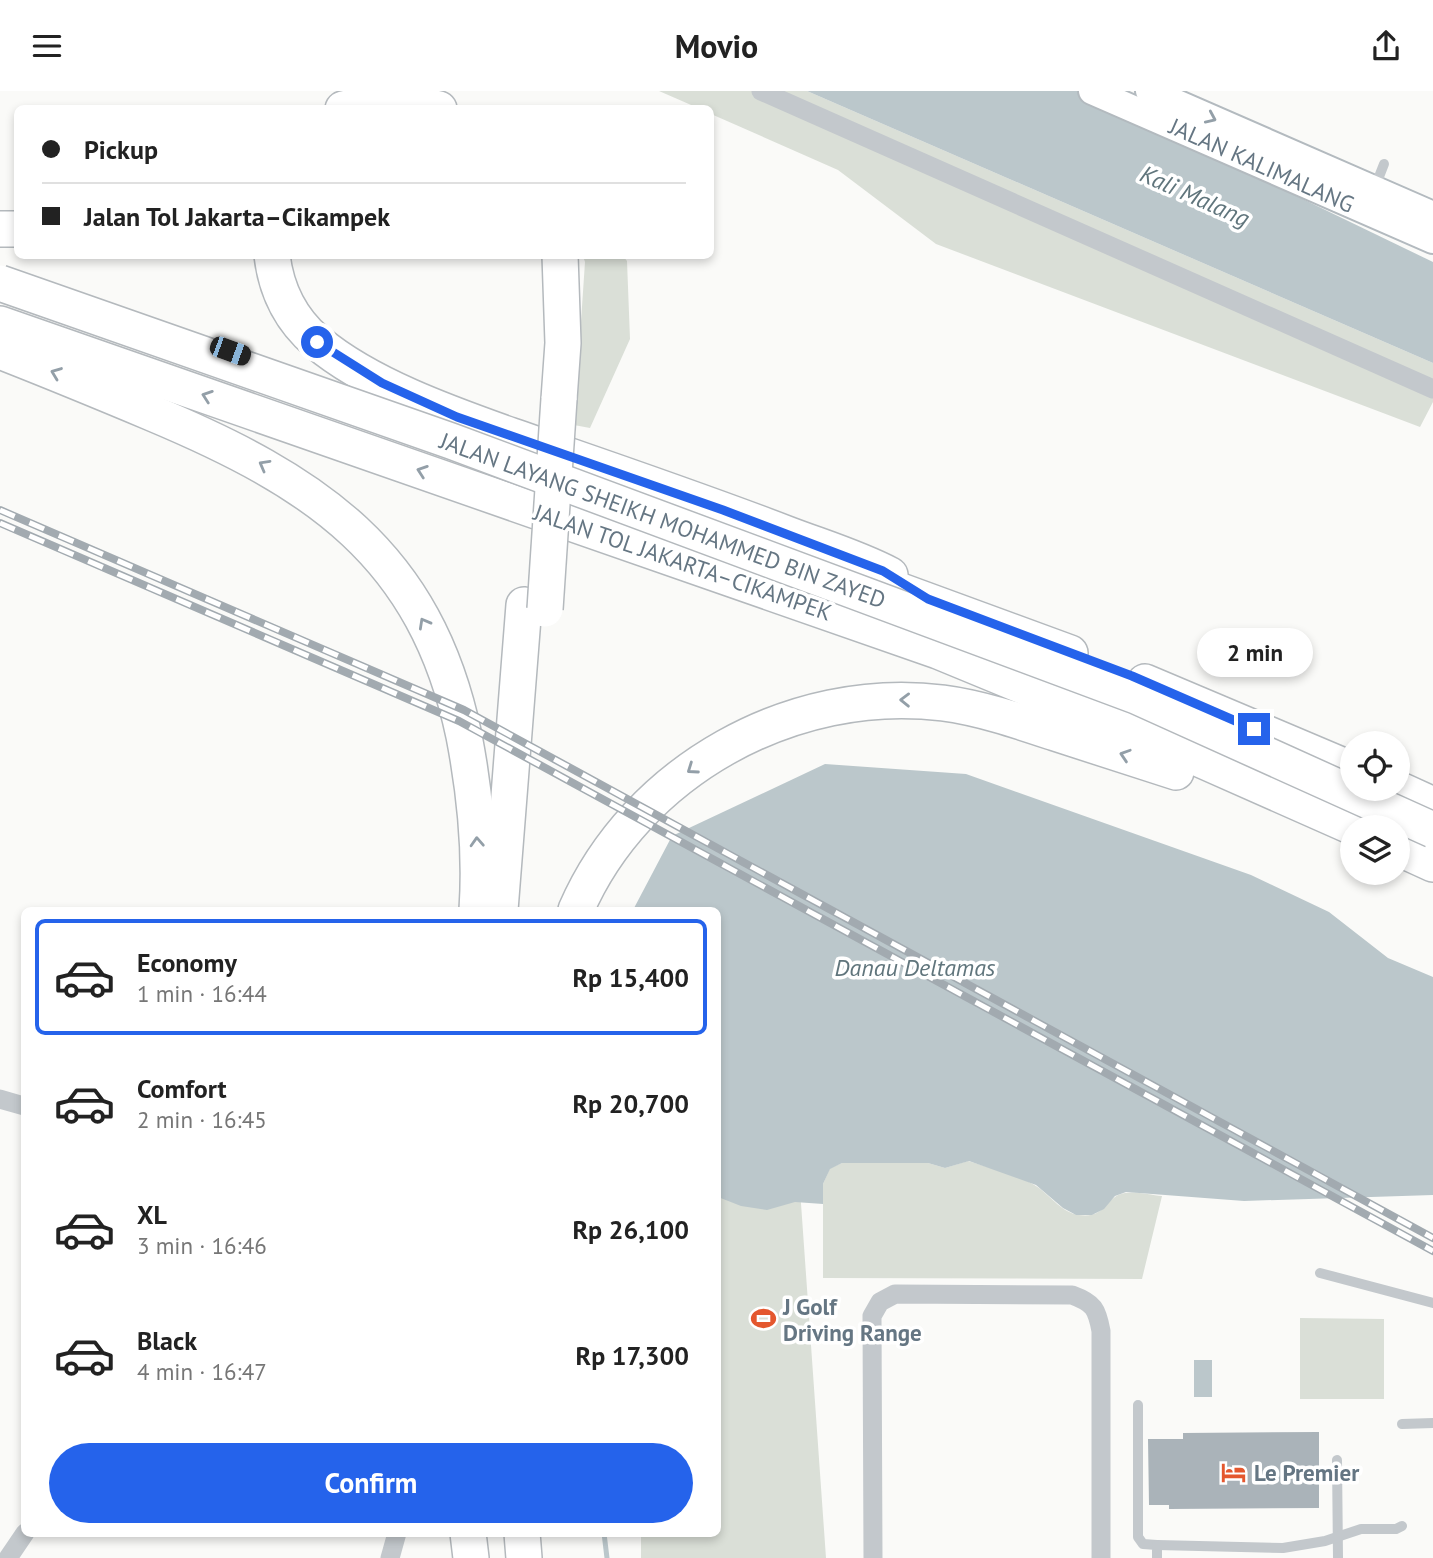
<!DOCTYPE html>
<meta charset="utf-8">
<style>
body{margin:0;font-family:"PT Sans",sans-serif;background:#f6f6f6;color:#222;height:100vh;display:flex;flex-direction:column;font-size:26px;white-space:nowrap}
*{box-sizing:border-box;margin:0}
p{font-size:23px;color:#767676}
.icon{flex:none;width:38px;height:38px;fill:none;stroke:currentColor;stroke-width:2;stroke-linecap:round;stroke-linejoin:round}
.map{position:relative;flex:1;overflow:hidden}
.side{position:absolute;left:21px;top:816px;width:700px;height:630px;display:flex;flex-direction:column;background:#fff;border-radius:10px;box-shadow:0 4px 10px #0003}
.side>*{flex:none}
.guide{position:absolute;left:14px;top:14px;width:700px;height:154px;border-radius:10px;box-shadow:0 4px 10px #0003;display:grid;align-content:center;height:154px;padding:0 28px;background:#fff}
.buttons{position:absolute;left:1340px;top:640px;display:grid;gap:14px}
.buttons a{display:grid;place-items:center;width:70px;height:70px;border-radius:50%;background:#fff;box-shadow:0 4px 10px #0003;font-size:35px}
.end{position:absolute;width:32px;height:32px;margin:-16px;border:9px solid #2563eb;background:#fff;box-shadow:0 0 0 4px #fff}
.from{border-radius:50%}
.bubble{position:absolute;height:49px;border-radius:24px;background:#fff;box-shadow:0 4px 10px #0003;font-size:23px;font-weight:700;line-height:49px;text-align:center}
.car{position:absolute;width:21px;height:42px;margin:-21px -10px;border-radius:9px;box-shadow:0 0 5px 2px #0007;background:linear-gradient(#222 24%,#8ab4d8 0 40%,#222 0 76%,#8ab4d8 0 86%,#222 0)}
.guide b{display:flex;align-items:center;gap:24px;height:66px;font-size:26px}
.guide b+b{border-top:2px solid #e0e0e0}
.guide i{width:18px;height:18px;background:#222}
ul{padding:12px 0 0;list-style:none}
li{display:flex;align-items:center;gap:21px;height:116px;margin:0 14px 10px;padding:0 14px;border:4px solid transparent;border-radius:10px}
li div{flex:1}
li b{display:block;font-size:26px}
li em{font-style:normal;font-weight:700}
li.on{border-color:#2563eb}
li>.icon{width:63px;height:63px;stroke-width:1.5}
.primary-button{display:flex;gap:14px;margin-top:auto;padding:14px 28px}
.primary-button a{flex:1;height:80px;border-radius:42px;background:#2563eb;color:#fff;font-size:28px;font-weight:700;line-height:80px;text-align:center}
header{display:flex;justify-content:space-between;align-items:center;height:91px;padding:0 28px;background:#fff;font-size:32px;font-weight:700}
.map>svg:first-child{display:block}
.green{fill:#dadfd7}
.water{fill:#bbc7cb}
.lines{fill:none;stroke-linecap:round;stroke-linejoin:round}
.stream{stroke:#bbc7cb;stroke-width:5}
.building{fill:#aab3b9}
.secondary-casing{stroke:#b3babf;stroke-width:30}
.highway-casing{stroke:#b4b9bd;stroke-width:38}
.lane{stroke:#c3c8cc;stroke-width:10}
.street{stroke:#c3c8cc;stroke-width:19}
.secondary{stroke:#fff;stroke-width:26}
.highway{stroke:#fff;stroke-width:35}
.rail-casing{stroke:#a2aab0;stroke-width:8}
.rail{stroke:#fff;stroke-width:5;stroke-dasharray:16;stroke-linecap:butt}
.highway-bridge-casing{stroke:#b4b9bd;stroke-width:38;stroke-linecap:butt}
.highway-bridge{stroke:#fff;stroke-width:35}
.oneway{stroke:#939fa8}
.route{stroke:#2563eb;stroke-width:9}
.labels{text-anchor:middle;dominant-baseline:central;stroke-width:7;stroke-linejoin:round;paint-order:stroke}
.street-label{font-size:23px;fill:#657683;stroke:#fff}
.poi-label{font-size:23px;font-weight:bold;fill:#657683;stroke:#fff;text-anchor:start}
.water-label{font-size:24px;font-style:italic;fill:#60757c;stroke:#fff}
</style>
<header><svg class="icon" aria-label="menu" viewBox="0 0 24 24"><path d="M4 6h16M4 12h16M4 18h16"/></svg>Movio<svg class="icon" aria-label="share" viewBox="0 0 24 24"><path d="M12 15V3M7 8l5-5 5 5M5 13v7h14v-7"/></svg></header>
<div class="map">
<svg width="1433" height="1467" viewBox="0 0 1433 1467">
<rect width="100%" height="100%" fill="#fafaf8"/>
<g class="green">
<polygon points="659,0 807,0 1433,272 1433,311 1420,336 936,153 838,79 711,23 710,18 698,17"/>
<polygon points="583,165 623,165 627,170 630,248 590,337 574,334 585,171"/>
<polygon points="718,1012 794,1013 826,1467 641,1467 641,1442 718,1442"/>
<path d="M968 1070C987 1076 1024 1086 1039 1097 1051 1106 1063 1122 1079 1124 1107 1128 1105 1105 1125 1102 1136 1100 1151 1104 1162 1105L1142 1188 823 1187V1093L830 1077 842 1072H928L945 1077Z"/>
<polygon points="1300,1227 1384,1228 1384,1308 1300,1308"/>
</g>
<g class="water">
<polygon points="807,0 1079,0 1433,171 1433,272"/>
<polygon points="825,673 966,683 1251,784 1329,821 1388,867 1433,886 1433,1104 1244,1110 1126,1101 1115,1105 1104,1118 1092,1124 1076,1124 1063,1117 1036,1094 969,1070 945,1077 928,1072 842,1072 830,1078 823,1093 823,1113 795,1111 767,1119 741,1115 718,1106 718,819 633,819 672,745"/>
<rect x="1194" y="1269" width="18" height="37"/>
</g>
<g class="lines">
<polyline class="stream" points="604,1442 607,1467"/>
</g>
<polygon class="building" points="1319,1341 1319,1417 1169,1418 1169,1414 1149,1414 1148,1348 1183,1348 1183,1342"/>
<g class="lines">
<defs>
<g id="secondary">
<polyline points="1092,0 1433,149"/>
<polyline points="1149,0 1433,124"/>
</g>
<g id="highway">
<path d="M343 18C376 10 407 10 439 18"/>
<polyline points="0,138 18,138"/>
<path d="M272 164C276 199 290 228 317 251 368 294 450 323 512 345 604 377 696 408 787 443 821 456 858 467 890 484"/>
<polyline points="0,233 938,560 1197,667 1355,737"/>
<path d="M0 260C51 280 102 301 152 322 314 390 426 462 464 645 475 702 481 761 477 819"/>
<polyline points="559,308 563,252 560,164"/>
<polyline points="860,485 1070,562"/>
<polyline points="1145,591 1353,679"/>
<polyline points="1398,698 1433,714"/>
<polyline points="1398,757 1433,773"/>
<polyline points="500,819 524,514"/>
<path d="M576 819C636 680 793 593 943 612 981 617 1019 630 1055 642 1096 655 1136 668 1176 681"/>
<polyline points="468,1442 471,1467"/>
<polyline points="522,1442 524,1467"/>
</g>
</defs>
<use href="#secondary" class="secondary-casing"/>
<use href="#highway" class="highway-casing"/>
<g class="lane">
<polyline points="1375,96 1384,73"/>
<polyline points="1320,1182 1433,1212"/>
<polyline points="1138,1314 1138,1446 1143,1453 1157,1454 1157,1467"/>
<polyline points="1402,1333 1433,1332"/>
<polyline points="1337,1369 1338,1467"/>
<polyline points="1157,1454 1283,1457 1325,1450 1361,1438 1396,1438 1402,1435"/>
</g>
<g class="street">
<polyline points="761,0 1433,298"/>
<polyline points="0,1008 24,1015"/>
<polyline points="8,1467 25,1442"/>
<polyline points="390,1467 397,1442"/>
<path d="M873 1467 872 1225 880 1211 895 1203 1072 1204C1094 1212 1097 1218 1101 1240V1467"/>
</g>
<use href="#secondary" class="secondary"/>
<use href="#highway" class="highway"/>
<defs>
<g id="rail">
<polyline points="0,419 464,619 1433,1147"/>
<polyline points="0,432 459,630 1433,1160"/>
</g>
</defs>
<use href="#rail" class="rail-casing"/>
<use href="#rail" class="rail"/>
<defs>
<g id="highway-bridge">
<polyline points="0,192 451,350 1136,605 1433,739"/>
<polyline points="545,518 559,308"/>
</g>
</defs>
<use href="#highway-bridge" class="highway-bridge-casing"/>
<use href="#highway-bridge" class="highway-bridge"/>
</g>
<defs><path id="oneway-chevron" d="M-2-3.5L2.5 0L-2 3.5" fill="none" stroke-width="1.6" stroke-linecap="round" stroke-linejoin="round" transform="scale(1.75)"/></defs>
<g class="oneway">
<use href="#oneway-chevron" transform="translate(1211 27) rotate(24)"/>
<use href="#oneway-chevron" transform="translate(56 282) rotate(-159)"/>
<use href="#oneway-chevron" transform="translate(207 305) rotate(-161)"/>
<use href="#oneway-chevron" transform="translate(264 374) rotate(-151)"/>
<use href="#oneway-chevron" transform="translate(422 380) rotate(-161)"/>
<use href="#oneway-chevron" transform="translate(424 532) rotate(-119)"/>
<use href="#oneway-chevron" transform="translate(905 609) rotate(-179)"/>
<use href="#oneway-chevron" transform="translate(1125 664) rotate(-162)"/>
<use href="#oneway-chevron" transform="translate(692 678) rotate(145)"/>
<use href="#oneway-chevron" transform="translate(477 751) rotate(-93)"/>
</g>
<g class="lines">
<polyline class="route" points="317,251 382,292 457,326 723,419 883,480 928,508 1132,585 1254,638"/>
</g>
<defs>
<symbol id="stadium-bare" viewBox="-9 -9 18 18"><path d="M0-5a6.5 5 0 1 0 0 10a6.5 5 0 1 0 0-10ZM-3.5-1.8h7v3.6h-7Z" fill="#e4572e" stroke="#fff" stroke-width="2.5" paint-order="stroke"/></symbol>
<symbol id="hotel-bare" viewBox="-9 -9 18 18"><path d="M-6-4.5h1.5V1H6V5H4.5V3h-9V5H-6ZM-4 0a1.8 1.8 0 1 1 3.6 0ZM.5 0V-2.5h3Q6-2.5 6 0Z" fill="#e4572e" stroke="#fff" stroke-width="2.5" paint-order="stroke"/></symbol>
</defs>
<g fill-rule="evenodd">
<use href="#stadium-bare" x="746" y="1210" width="35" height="35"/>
<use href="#hotel-bare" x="1216" y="1364" width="35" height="35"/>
</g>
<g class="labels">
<g class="street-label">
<text transform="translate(1262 74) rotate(24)">JALAN KALIMALANG</text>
<text transform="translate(663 429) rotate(20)">JALAN LAYANG SHEIKH MOHAMMED BIN ZAYED</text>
<text transform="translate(683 471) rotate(19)">JALAN TOL JAKARTA–CIKAMPEK</text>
</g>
<g class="poi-label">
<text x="783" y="1215">J Golf<tspan x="783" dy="26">Driving Range</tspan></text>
<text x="1254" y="1381">Le Premier</text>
</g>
<g class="water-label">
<text transform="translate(1195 105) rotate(24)">Kali Malang</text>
<text x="915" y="876">Danau Deltamas</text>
</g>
</g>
</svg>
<div class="buttons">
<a><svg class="icon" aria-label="locate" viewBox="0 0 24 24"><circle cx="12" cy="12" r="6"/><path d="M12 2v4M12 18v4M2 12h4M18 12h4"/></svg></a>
<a><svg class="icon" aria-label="layers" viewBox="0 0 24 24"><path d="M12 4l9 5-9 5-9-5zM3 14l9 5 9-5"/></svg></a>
</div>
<i class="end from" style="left:317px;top:251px"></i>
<i class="end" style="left:1254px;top:638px"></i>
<div class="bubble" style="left:1197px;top:537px;width:116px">2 min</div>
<i class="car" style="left:230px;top:260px;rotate:110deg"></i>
<div class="guide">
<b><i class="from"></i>Pickup</b>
<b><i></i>Jalan Tol Jakarta–Cikampek</b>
</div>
<section class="side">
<ul>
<li class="on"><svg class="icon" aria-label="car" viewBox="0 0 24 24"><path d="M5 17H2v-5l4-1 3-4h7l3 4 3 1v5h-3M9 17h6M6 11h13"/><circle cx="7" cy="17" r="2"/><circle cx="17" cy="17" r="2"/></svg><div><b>Economy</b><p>1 min · 16:44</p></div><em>Rp 15,400</em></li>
<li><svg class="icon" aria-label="car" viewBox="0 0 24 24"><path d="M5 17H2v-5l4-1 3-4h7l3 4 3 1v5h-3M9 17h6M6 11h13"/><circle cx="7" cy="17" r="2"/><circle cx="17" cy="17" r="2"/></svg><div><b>Comfort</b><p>2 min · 16:45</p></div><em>Rp 20,700</em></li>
<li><svg class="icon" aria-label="car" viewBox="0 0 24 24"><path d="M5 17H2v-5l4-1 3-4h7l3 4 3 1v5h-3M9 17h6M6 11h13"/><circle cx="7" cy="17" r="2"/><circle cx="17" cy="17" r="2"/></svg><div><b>XL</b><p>3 min · 16:46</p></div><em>Rp 26,100</em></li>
<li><svg class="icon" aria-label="car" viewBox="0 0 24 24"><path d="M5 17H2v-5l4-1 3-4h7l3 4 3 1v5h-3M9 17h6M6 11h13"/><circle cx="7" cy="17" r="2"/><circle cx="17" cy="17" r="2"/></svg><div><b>Black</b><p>4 min · 16:47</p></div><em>Rp 17,300</em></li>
</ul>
<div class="primary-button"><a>Confirm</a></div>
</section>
</div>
